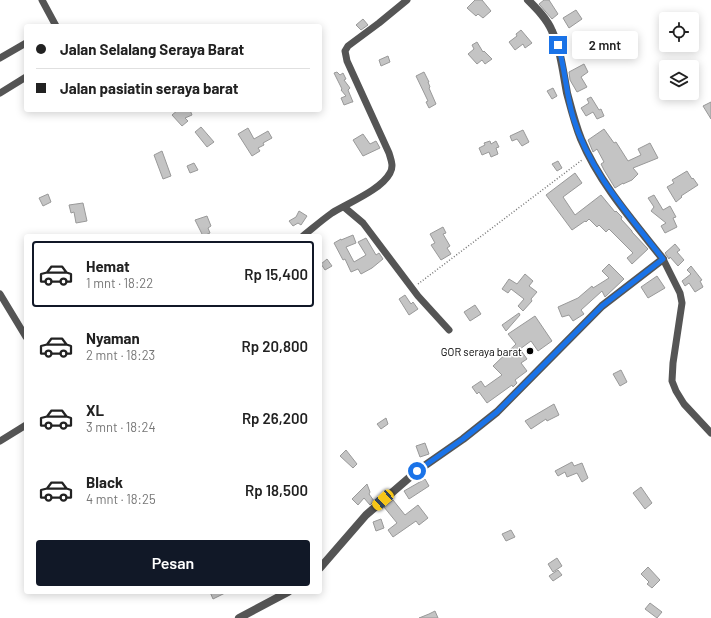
<!DOCTYPE html>
<html lang="id">
<meta charset="utf-8">
<style>
body{margin:0;font-family:Barlow,sans-serif;background:#f2f2f2;color:#222;height:100vh;display:flex;flex-direction:column;font-size:15px;white-space:nowrap}
*{box-sizing:border-box;margin:0}
p{font-size:13px;color:#767676}
.icon{flex:none;width:22px;height:22px;fill:none;stroke:currentColor;stroke-width:2;stroke-linecap:round;stroke-linejoin:round}
.map{position:relative;flex:1;overflow:hidden}
.sheet{position:absolute;left:24px;top:234px;width:298px;height:360px;display:flex;flex-direction:column;background:#fff;border-radius:4px;box-shadow:0 2px 10px #0003}
.sheet>*{flex:none}
.hud{position:absolute;left:24px;top:24px;width:298px;height:88px;border-radius:4px;box-shadow:0 2px 10px #0003;display:grid;align-content:center;height:88px;padding:0 12px;background:#fff}
.controls{position:absolute;left:659px;top:12px;display:grid;gap:8px}
.controls a{display:grid;place-items:center;width:40px;height:40px;border-radius:4px;background:#fff;box-shadow:0 2px 10px #0003;font-size:20px}
.end{position:absolute;width:18px;height:18px;margin:-9px;border:5px solid #1a73e8;background:#fff;box-shadow:0 0 0 2px #fff}
.from{border-radius:50%}
.bubble{position:absolute;height:28px;border-radius:4px;background:#fff;box-shadow:0 2px 10px #0003;font-size:13px;font-weight:600;line-height:28px;text-align:center}
.car{position:absolute;width:12px;height:24px;margin:-12px -6px;border-radius:5px;box-shadow:0 0 3px 1px #0007;background:linear-gradient(#f5c518 24%,#345 0 40%,#f5c518 0 76%,#345 0 86%,#f5c518 0)}
.hud b{display:flex;align-items:center;gap:14px;height:38px;font-size:15px}
.hud b+b{border-top:1px solid #e0e0e0}
.hud i{width:10px;height:10px;background:#222}
ul{padding:7px 0 0;list-style:none}
li{display:flex;align-items:center;gap:12px;height:66px;margin:0 8px 6px;padding:0 4px;border:2px solid transparent;border-radius:4px}
li div{flex:1}
li b{display:block;font-size:15px}
li em{font-style:normal;font-weight:600}
li.active{border-color:#111827}
li>.icon{width:36px;height:36px;stroke-width:1.5}
.action{display:flex;gap:8px;margin-top:auto;padding:8px 12px}
.action a{flex:1;height:46px;border-radius:4px;background:#111827;color:#fff;font-size:16px;font-weight:600;line-height:46px;text-align:center}
.map>svg:first-child{display:block}
.building{fill:#c4c4c4;stroke:#999}
.lines{fill:none;stroke-linecap:round;stroke-linejoin:round}
.path{stroke:#777;stroke-width:1.5;stroke-dasharray:1 2;stroke-linecap:butt}
.minor{stroke:#555;stroke-width:7}
.tertiary{stroke:#555;stroke-width:8}
.route{stroke:#1a73e8;stroke-width:5}
.poi-dot{fill:#000;stroke:#fff;stroke-width:1.5}
.labels{text-anchor:middle;dominant-baseline:central;stroke-width:3;stroke-linejoin:round;paint-order:stroke}
.poi-label{font-size:11px;fill:#000;stroke:#fff;text-anchor:end}
</style>
<div class="map">
<svg width="711" height="618" viewBox="0 0 711 618">
<rect width="100%" height="100%" fill="#fff"/>
<g class="building">
<polygon points="475,0 482,0 491,11 483,18 478,14 476,16 467,8"/>
<polygon points="544,0 549,0 558,14 552,19 539,4"/>
<polygon points="576,10 582,19 569,28 563,18"/>
<polygon points="363,19 368,25 361,30 356,25"/>
<polygon points="521,30 532,43 525,48 523,44 515,50 509,42 517,36 516,34"/>
<polygon points="477,42 483,52 484,51 492,59 485,64 482,60 477,64 468,54 474,49 472,45"/>
<polygon points="630,45 633,52 628,55 624,48"/>
<polygon points="388,56 390,62 381,66 379,60"/>
<polygon points="584,64 588,72 581,77 587,87 577,92 570,80 569,72"/>
<polygon points="337,72 340,75 343,73 346,79 344,80 350,88 348,90 353,102 352,102 344,105 341,98 346,96 341,90 342,89 334,73"/>
<polygon points="424,72 429,82 428,82 430,87 429,88 436,104 429,108 426,102 428,101 416,76"/>
<polygon points="553,88 557,96 552,99 547,91"/>
<polygon points="591,97 599,110 601,109 604,116 597,119 593,112 586,116 581,108 589,103 587,99"/>
<polygon points="711,102 711,119 703,106"/>
<polygon points="178,110 190,110 192,115 185,118 188,121 182,126 172,115"/>
<polygon points="201,127 214,142 207,147 195,132"/>
<polygon points="248,128 254,139 268,131 272,138 263,143 264,145 258,148 260,151 252,156 238,134"/>
<polygon points="604,129 614,143 616,142 628,161 641,155 638,149 650,143 658,158 633,168 638,174 632,180 623,184 623,183 615,188 604,170 601,164 604,162 597,149 593,152 588,140"/>
<polygon points="523,130 529,142 522,146 517,139 512,141 510,136"/>
<polygon points="363,134 370,144 376,141 380,148 363,156 353,140"/>
<polygon points="490,141 491,144 496,141 499,147 496,148 498,154 491,157 489,152 482,155 479,148 485,145 484,143"/>
<polygon points="162,151 171,176 163,179 154,155"/>
<polygon points="558,161 562,168 557,171 552,164"/>
<polygon points="194,163 198,170 190,173 187,166"/>
<polygon points="687,171 692,179 693,178 698,185 681,196 682,197 676,202 667,187 674,183 672,180"/>
<polygon points="575,173 582,183 563,197 575,215 601,195 615,212 616,211 622,217 621,219 632,231 632,232 648,249 632,264 627,258 633,253 609,229 606,232 599,225 597,227 589,219 586,222 585,221 572,230 546,195"/>
<polygon points="48,194 51,202 43,206 39,198"/>
<polygon points="654,195 663,210 670,206 676,217 673,218 677,227 665,233 661,226 666,223 651,211 654,207 648,198"/>
<polygon points="83,203 87,221 76,223 74,212 71,213 69,205"/>
<polygon points="299,211 307,216 301,225 298,223 293,226 289,221 296,217"/>
<polygon points="207,216 211,226 208,228 210,233 203,236 195,220"/>
<polygon points="443,227 446,233 443,234 450,246 447,248 451,254 441,260 431,245 435,243 430,234"/>
<polygon points="353,235 356,243 346,247 354,262 366,255 358,242 366,238 376,255 379,253 383,259 372,268 361,274 358,269 351,272 345,259 343,260 334,243 341,239 341,240"/>
<polygon points="675,244 680,250 677,252 684,260 678,266 670,257 669,259 665,253"/>
<polygon points="327,259 332,266 325,270 321,264"/>
<polygon points="609,264 624,279 605,297 602,291 581,310 584,314 573,321 569,315 562,317 558,307 578,298 592,286 593,288 609,278 602,271"/>
<polygon points="691,266 702,280 700,281 703,287 695,292 689,283 685,286 682,281 691,274 687,270"/>
<polygon points="525,274 533,281 529,286 537,292 531,299 532,301 523,311 518,306 524,299 511,289 508,293 502,289 509,279 517,284"/>
<polygon points="657,276 665,288 648,298 641,287"/>
<polygon points="405,295 411,304 413,302 418,309 409,315 399,299"/>
<polygon points="475,305 481,314 470,321 464,312"/>
<polygon points="519,313 520,315 506,331 502,325"/>
<polygon points="535,316 552,341 538,351 531,341 520,349 527,359 521,363 527,371 515,380 517,383 513,387 512,385 487,403 479,392 477,394 472,387 481,381 485,387 502,375 493,366 516,344 508,334"/>
<polygon points="621,370 627,382 620,386 613,374"/>
<polygon points="554,404 559,415 547,421 546,419 531,429 525,421"/>
<polygon points="386,418 388,424 381,429 377,424"/>
<polygon points="425,443 429,454 420,457 416,446"/>
<polygon points="346,450 357,464 353,468 340,456"/>
<polygon points="572,462 574,466 582,463 588,478 582,482 577,473 567,477 565,472 558,476 555,471"/>
<polygon points="425,479 429,486 409,499 404,491"/>
<polygon points="367,484 370,492 369,494 374,501 370,505 364,498 358,505 352,499"/>
<polygon points="641,487 652,503 645,509 633,493"/>
<polygon points="393,500 405,515 418,505 428,518 419,525 416,521 393,537 388,530 397,523 384,507"/>
<polygon points="381,519 384,528 376,531 373,522"/>
<polygon points="511,530 515,537 506,541 502,534"/>
<polygon points="557,558 562,566 553,572 548,564"/>
<polygon points="648,567 660,580 652,588 647,584 649,582 641,574"/>
<polygon points="558,570 562,575 553,581 549,576"/>
<polygon points="210,592 227,592 213,599"/>
<polygon points="650,603 662,612 657,618 645,609"/>
<polygon points="435,611 438,618 419,618 429,614"/>
</g>
<g class="lines">
<polyline class="path" points="418,284 582,160"/>
<g class="minor">
<polyline points="42,0 56,26"/>
<polyline points="0,58 26,43"/>
<polyline points="0,93 26,77"/>
<polyline points="344,207 363,223 418,296 449,330"/>
<path d="M303 236C313 228 322 220 332 213 348 203 381 190 390 173 394 166 391 160 389 153L347 61 345 51 348 46 379 23 407 0"/>
<polyline points="663,259 680,293 682,303 673,363 672,381 676,391 684,404 711,433"/>
<polyline points="0,294 26,337"/>
<polyline points="0,441 26,425"/>
</g>
<g class="tertiary">
<path d="M320 568 366 515 417 471 463 439 497 412 602 306 663 259C633 221 600 184 581 139 575 124 571 108 567 93 563 72 561 51 552 31 547 19 537 9 528 0"/>
<polyline points="239,618 288,592"/>
</g>
</g>
<g class="lines">
<path class="route" d="M417 471 463 439 497 412 602 306 663 259C629 215 589 171 573 117 566 93 565 68 558 45"/>
</g>
<circle class="poi-dot" cx="530" cy="351" r="4"/>
<g class="labels">
<g class="poi-label">
<text x="522" y="351">GOR seraya barat</text>
</g>
</g>
</svg>
<div class="controls">
<a><svg class="icon" aria-label="locate" viewBox="0 0 24 24"><circle cx="12" cy="12" r="6"/><path d="M12 2v4M12 18v4M2 12h4M18 12h4"/></svg></a>
<a><svg class="icon" aria-label="layers" viewBox="0 0 24 24"><path d="M12 4l9 5-9 5-9-5zM3 14l9 5 9-5"/></svg></a>
</div>
<i class="end from" style="left:417px;top:471px"></i>
<i class="end" style="left:558px;top:45px"></i>
<div class="bubble" style="left:572px;top:31px;width:66px">2 mnt</div>
<i class="car" style="left:383px;top:500px;rotate:228deg"></i>
<div class="hud">
<b><i class="from"></i>Jalan Selalang Seraya Barat</b>
<b><i></i>Jalan pasiatin seraya barat</b>
</div>
<section class="sheet">
<ul>
<li class="active"><svg class="icon" aria-label="car" viewBox="0 0 24 24"><path d="M5 17H2v-5l4-1 3-4h7l3 4 3 1v5h-3M9 17h6M6 11h13"/><circle cx="7" cy="17" r="2"/><circle cx="17" cy="17" r="2"/></svg><div><b>Hemat</b><p>1 mnt · 18:22</p></div><em>Rp 15,400</em></li>
<li><svg class="icon" aria-label="car" viewBox="0 0 24 24"><path d="M5 17H2v-5l4-1 3-4h7l3 4 3 1v5h-3M9 17h6M6 11h13"/><circle cx="7" cy="17" r="2"/><circle cx="17" cy="17" r="2"/></svg><div><b>Nyaman</b><p>2 mnt · 18:23</p></div><em>Rp 20,800</em></li>
<li><svg class="icon" aria-label="car" viewBox="0 0 24 24"><path d="M5 17H2v-5l4-1 3-4h7l3 4 3 1v5h-3M9 17h6M6 11h13"/><circle cx="7" cy="17" r="2"/><circle cx="17" cy="17" r="2"/></svg><div><b>XL</b><p>3 mnt · 18:24</p></div><em>Rp 26,200</em></li>
<li><svg class="icon" aria-label="car" viewBox="0 0 24 24"><path d="M5 17H2v-5l4-1 3-4h7l3 4 3 1v5h-3M9 17h6M6 11h13"/><circle cx="7" cy="17" r="2"/><circle cx="17" cy="17" r="2"/></svg><div><b>Black</b><p>4 mnt · 18:25</p></div><em>Rp 18,500</em></li>
</ul>
<div class="action"><a>Pesan</a></div>
</section>
</div>
